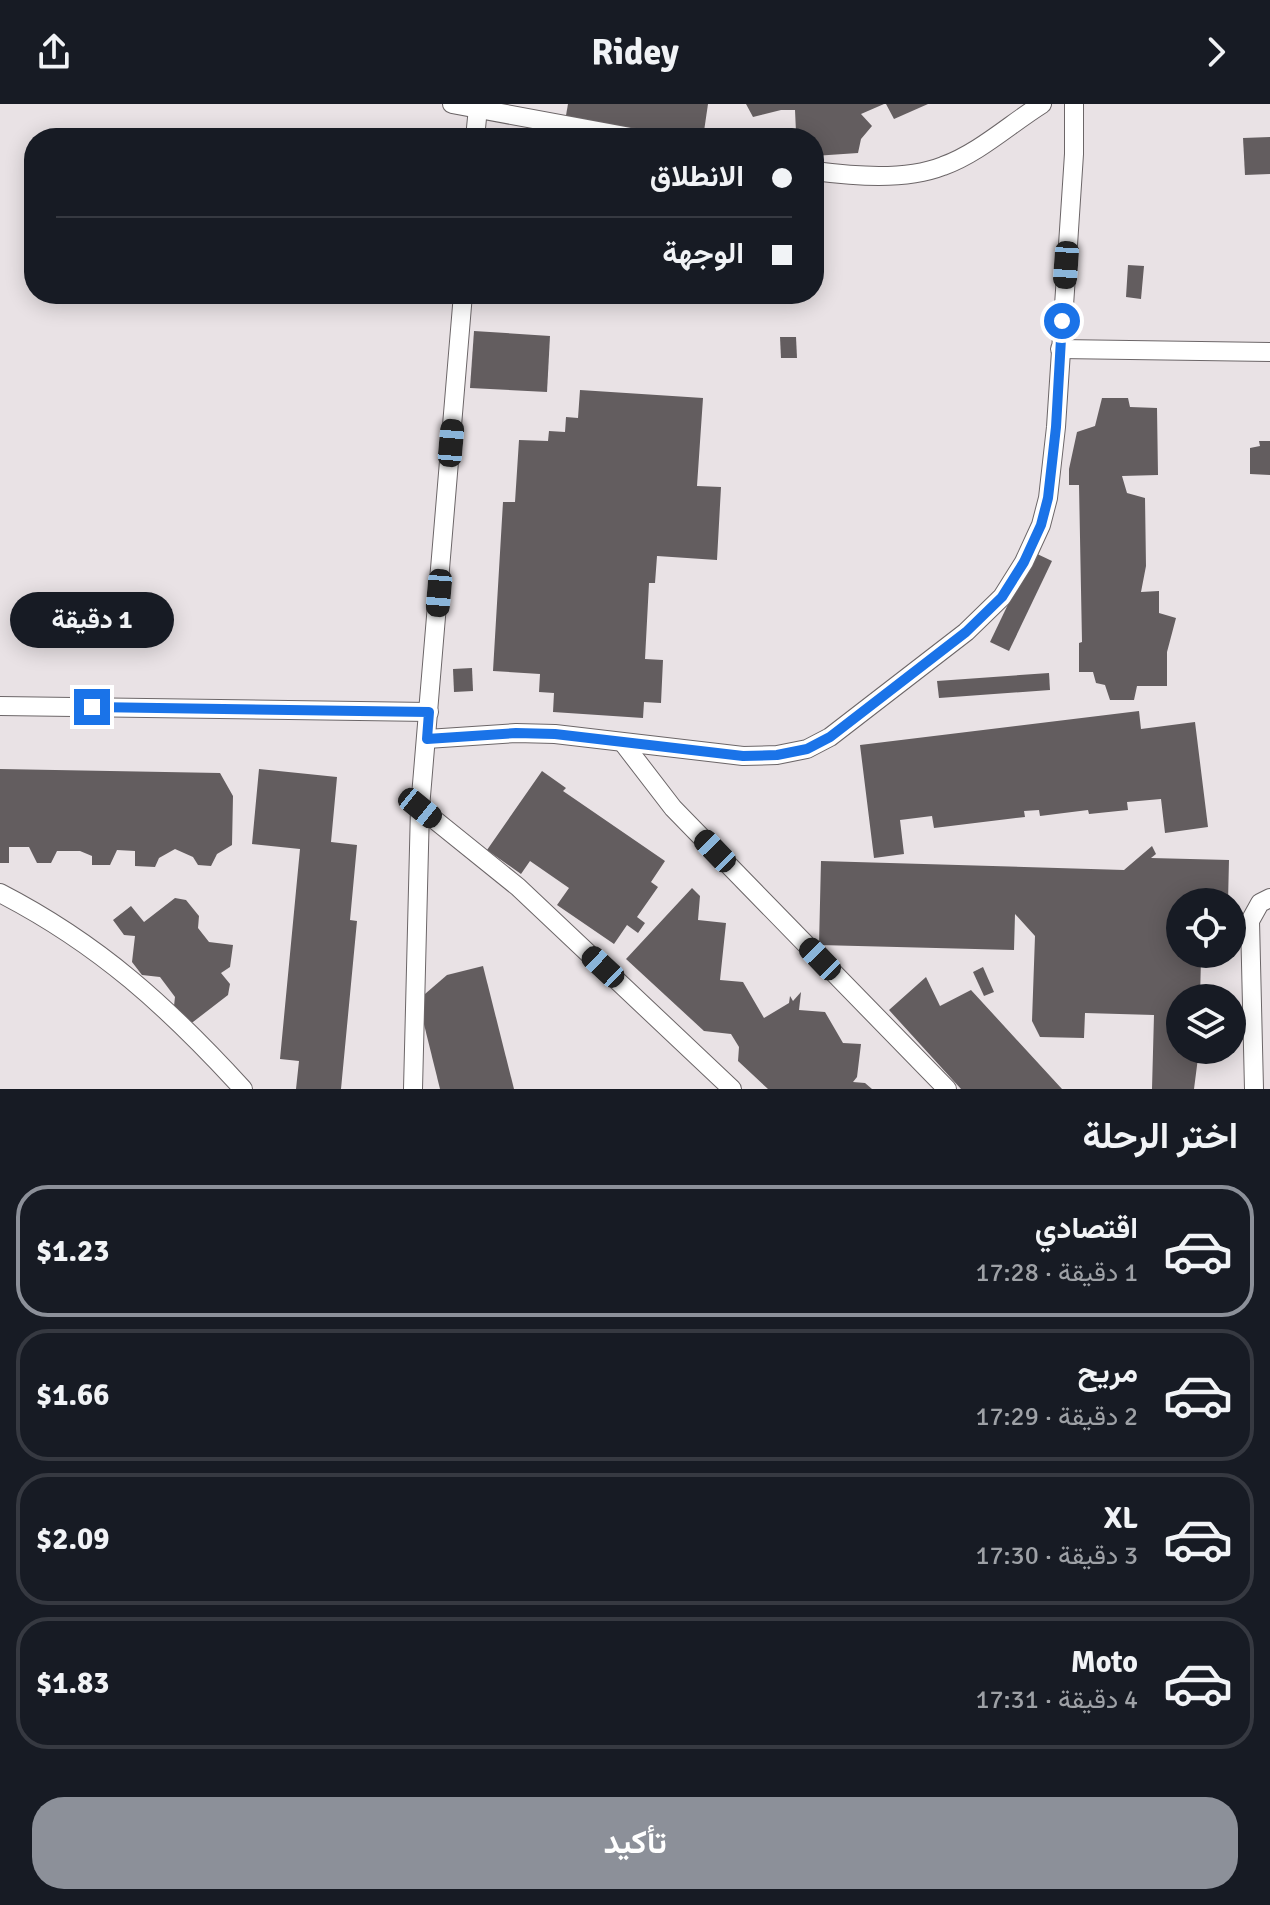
<!DOCTYPE html>
<html lang="ar">
<meta charset="utf-8">
<style>
body{margin:0;font-family:Signika,Vazirmatn,sans-serif;background:#242831;color:#f1f3f6;direction:rtl;height:100vh;display:flex;flex-direction:column;font-size:30px;white-space:nowrap}
*{box-sizing:border-box;margin:0}
p{font-size:26px;color:#9ea1a6}
.icon{flex:none;width:44px;height:44px;fill:none;stroke:currentColor;stroke-width:2;stroke-linecap:round;stroke-linejoin:round}
.map{position:relative;height:985px;overflow:hidden;direction:ltr}
.details{display:flex;flex-direction:column;background:#171b24;flex:1}
.details>*{flex:none}
.top-card{position:absolute;left:24px;top:24px;width:800px;height:176px;border-radius:32px;box-shadow:0 4px 20px #0003;direction:rtl;display:grid;align-content:center;height:176px;padding:0 32px;background:#171b24}
.controls{position:absolute;left:1166px;top:784px;display:grid;gap:16px}
.controls a{display:grid;place-items:center;width:80px;height:80px;border-radius:50%;background:#171b24;box-shadow:0 4px 20px #0003;font-size:40px}
.end{position:absolute;width:36px;height:36px;margin:-18px;border:10px solid #1a73e8;background:#fff;box-shadow:0 0 0 4px #fff}
.from{border-radius:50%}
.bubble{position:absolute;height:56px;border-radius:28px;background:#171b24;box-shadow:0 4px 20px #0003;font-size:26px;font-weight:700;line-height:56px;text-align:center;direction:rtl}
.car{position:absolute;width:24px;height:48px;margin:-24px -12px;border-radius:10px;box-shadow:0 0 6px 2px #0007;background:linear-gradient(#222 24%,#8ab4d8 0 40%,#222 0 76%,#8ab4d8 0 86%,#222 0)}
.top-card b{display:flex;align-items:center;gap:28px;height:76px;font-size:30px}
.top-card b+b{border-top:2px solid #363941}
.top-card i{width:20px;height:20px;background:#f1f3f6}
ul{padding:0;list-style:none}
li{display:flex;align-items:center;gap:24px;height:132px;margin:0 16px 12px;padding:0 16px;border:4px solid #363941;border-radius:32px}
li div{flex:1}
li b{display:block;font-size:30px}
li em{font-style:normal;font-weight:700}
li.active{border-color:#8c9099}
li>.icon{width:72px;height:72px;stroke-width:1.5}
h2{padding:0 32px;font-size:36px;line-height:96px}
.cta{display:flex;gap:16px;margin-top:auto;padding:16px 32px}
.cta a{flex:1;height:92px;border-radius:32px;background:#8c9099;color:#fff;font-size:32px;font-weight:700;line-height:92px;text-align:center}
header{display:flex;justify-content:space-between;align-items:center;height:104px;padding:0 32px;background:#171b24;font-size:36px;font-weight:700}
.map>svg:first-child{display:block}
.building{fill:#635d5f}
.lines{fill:none;stroke-linecap:round;stroke-linejoin:round}
.street-casing{stroke:#6c6668;stroke-width:20}
.street{stroke:#fff;stroke-width:18}
.route{stroke:#1a73e8;stroke-width:10}
</style>
<header><svg class="icon" aria-label="forward" viewBox="0 0 24 24"><path d="M9 5l7 7-7 7"/></svg>Ridey<svg class="icon" aria-label="share" viewBox="0 0 24 24"><path d="M12 15V3M7 8l5-5 5 5M5 13v7h14v-7"/></svg></header>
<div class="map">
<svg width="1270" height="985" viewBox="0 0 1270 985">
<rect width="100%" height="100%" fill="#e9e2e5"/>
<g class="building">
<polygon points="568,0 708,0 703,34 562,34"/>
<polygon points="746,0 884,0 861,10 872,22 861,35 858,49 814,52 814,34 800,34 796,28 795,6 781,6 753,13"/>
<polygon points="886,0 928,0 894,15"/>
<polygon points="1270,33 1270,70 1245,71 1243,34"/>
<polygon points="1128,161 1144,162 1141,195 1126,193"/>
<polygon points="539,190 667,190 667,200 539,192"/>
<polygon points="474,227 550,232 547,288 470,284"/>
<polygon points="780,233 796,233 797,254 781,254"/>
<polygon points="580,286 703,294 697,382 721,383 717,456 657,452 655,479 649,479 645,555 663,556 661,599 644,598 643,614 553,608 554,589 539,588 540,570 493,567 503,398 515,398 519,336 548,337 549,327 565,328 566,313 578,314"/>
<polygon points="1102,294 1128,294 1130,303 1157,304 1158,371 1122,372 1127,389 1145,394 1146,462 1141,488 1159,487 1159,509 1176,514 1167,548 1167,582 1137,582 1134,596 1110,596 1105,581 1096,579 1093,568 1079,568 1079,539 1082,538 1079,381 1069,381 1069,365 1077,328 1095,322"/>
<polygon points="1259,337 1270,337 1270,371 1250,370 1250,344 1260,342"/>
<polygon points="1033,448 1052,457 1009,547 990,538"/>
<polygon points="472,564 473,587 454,588 453,565"/>
<polygon points="1049,569 1050,586 939,594 937,577"/>
<polygon points="1139,607 1141,625 1195,618 1208,723 1165,729 1161,695 1127,698 1128,706 1089,710 1088,706 1040,712 1039,706 1024,707 1025,713 934,724 932,712 900,716 904,750 874,754 860,641"/>
<polygon points="0,665 220,669 233,692 232,741 217,750 211,762 198,761 193,753 175,745 159,754 155,763 135,762 135,747 117,746 110,761 92,761 92,752 80,747 57,747 51,759 37,759 29,743 9,743 9,759 0,759"/>
<polygon points="259,665 337,673 331,738 357,741 350,816 357,817 341,985 296,985 299,957 280,955 300,745 252,740"/>
<polygon points="542,667 566,684 563,687 665,757 651,778 658,783 637,813 645,819 638,829 627,821 614,840 557,801 569,784 530,757 521,770 487,746"/>
<polygon points="1152,742 1156,750 1151,754 1229,756 1228,798 1180,798 1180,833 1174,836 1183,854 1201,854 1200,894 1180,894 1180,946 1199,946 1194,985 1152,985 1154,911 1085,909 1084,934 1040,933 1032,917 1035,832 1015,810 1014,846 819,841 821,757 1124,766"/>
<polygon points="692,784 700,792 698,816 726,819 720,876 743,878 764,914 789,899 790,892 793,897 801,888 799,906 825,908 843,939 861,940 857,973 853,978 865,979 872,985 768,985 738,957 739,943 731,930 704,927 626,855"/>
<polygon points="175,794 186,796 199,812 198,824 209,838 233,841 230,863 221,869 230,880 228,891 193,918 178,917 173,911 175,893 160,873 142,871 132,858 135,832 124,831 113,816 131,802 144,818"/>
<polygon points="483,862 514,985 440,985 418,896 447,871"/>
<polygon points="983,863 994,888 984,892 973,868"/>
<polygon points="926,873 940,902 971,886 1062,985 961,985 889,906"/>
</g>
<g class="lines">
<defs>
<g id="street">
<polyline points="452,0 636,34"/>
<polyline points="475,34 478,4"/>
<path d="M814 67C853 72 905 77 943 62 979 49 1010 20 1042 0"/>
<polyline points="1060,245 1270,248"/>
<polyline points="0,602 429,608"/>
<polyline points="427,635 516,629 555,630 743,652 777,651 807,645 830,633 966,528 1002,493 1024,458 1041,421 1048,394 1056,323 1074,50 1074,0"/>
<polyline points="623,639 673,704 947,985"/>
<polyline points="420,704 518,783 732,985"/>
<path d="M0 789C99 840 168 903 243 985"/>
<polyline points="413,985 420,704 463,190"/>
<polyline points="1254,985 1250,817 1260,799 1270,794"/>
</g>
</defs>
<use href="#street" class="street-casing"/>
<use href="#street" class="street"/>
</g>
<g class="lines">
<polyline class="route" points="92,603 429,608 427,635 516,629 555,630 743,652 777,651 807,645 830,633 966,528 1002,493 1024,458 1041,421 1048,394 1056,323 1062,217"/>
</g>
</svg>
<div class="controls">
<a><svg class="icon" aria-label="locate" viewBox="0 0 24 24"><circle cx="12" cy="12" r="6"/><path d="M12 2v4M12 18v4M2 12h4M18 12h4"/></svg></a>
<a><svg class="icon" aria-label="layers" viewBox="0 0 24 24"><path d="M12 4l9 5-9 5-9-5zM3 14l9 5 9-5"/></svg></a>
</div>
<i class="end from" style="left:1062px;top:217px"></i>
<i class="end" style="left:92px;top:603px"></i>
<div class="bubble" style="left:10px;top:488px;width:164px">1 دقيقة</div>
<i class="car" style="left:1066px;top:161px;rotate:184deg"></i>
<i class="car" style="left:451px;top:339px;rotate:5deg"></i>
<i class="car" style="left:439px;top:489px;rotate:185deg"></i>
<i class="car" style="left:420px;top:704px;rotate:129deg"></i>
<i class="car" style="left:715px;top:747px;rotate:316deg"></i>
<i class="car" style="left:820px;top:855px;rotate:316deg"></i>
<i class="car" style="left:603px;top:863px;rotate:313deg"></i>
<div class="top-card">
<b><i class="from"></i>الانطلاق</b>
<b><i></i>الوجهة</b>
</div>
</div>
<section class="details">
<h2>اختر الرحلة</h2>
<ul>
<li class="active"><svg class="icon" aria-label="car" viewBox="0 0 24 24"><path d="M5 17H2v-5l4-1 3-4h7l3 4 3 1v5h-3M9 17h6M6 11h13"/><circle cx="7" cy="17" r="2"/><circle cx="17" cy="17" r="2"/></svg><div><b>اقتصادي</b><p>1 دقيقة · 17:28</p></div><em>$1.23</em></li>
<li><svg class="icon" aria-label="car" viewBox="0 0 24 24"><path d="M5 17H2v-5l4-1 3-4h7l3 4 3 1v5h-3M9 17h6M6 11h13"/><circle cx="7" cy="17" r="2"/><circle cx="17" cy="17" r="2"/></svg><div><b>مريح</b><p>2 دقيقة · 17:29</p></div><em>$1.66</em></li>
<li><svg class="icon" aria-label="car" viewBox="0 0 24 24"><path d="M5 17H2v-5l4-1 3-4h7l3 4 3 1v5h-3M9 17h6M6 11h13"/><circle cx="7" cy="17" r="2"/><circle cx="17" cy="17" r="2"/></svg><div><b>XL</b><p>3 دقيقة · 17:30</p></div><em>$2.09</em></li>
<li><svg class="icon" aria-label="car" viewBox="0 0 24 24"><path d="M5 17H2v-5l4-1 3-4h7l3 4 3 1v5h-3M9 17h6M6 11h13"/><circle cx="7" cy="17" r="2"/><circle cx="17" cy="17" r="2"/></svg><div><b>Moto</b><p>4 دقيقة · 17:31</p></div><em>$1.83</em></li>
</ul>
<div class="cta"><a>تأكيد</a></div>
</section>
